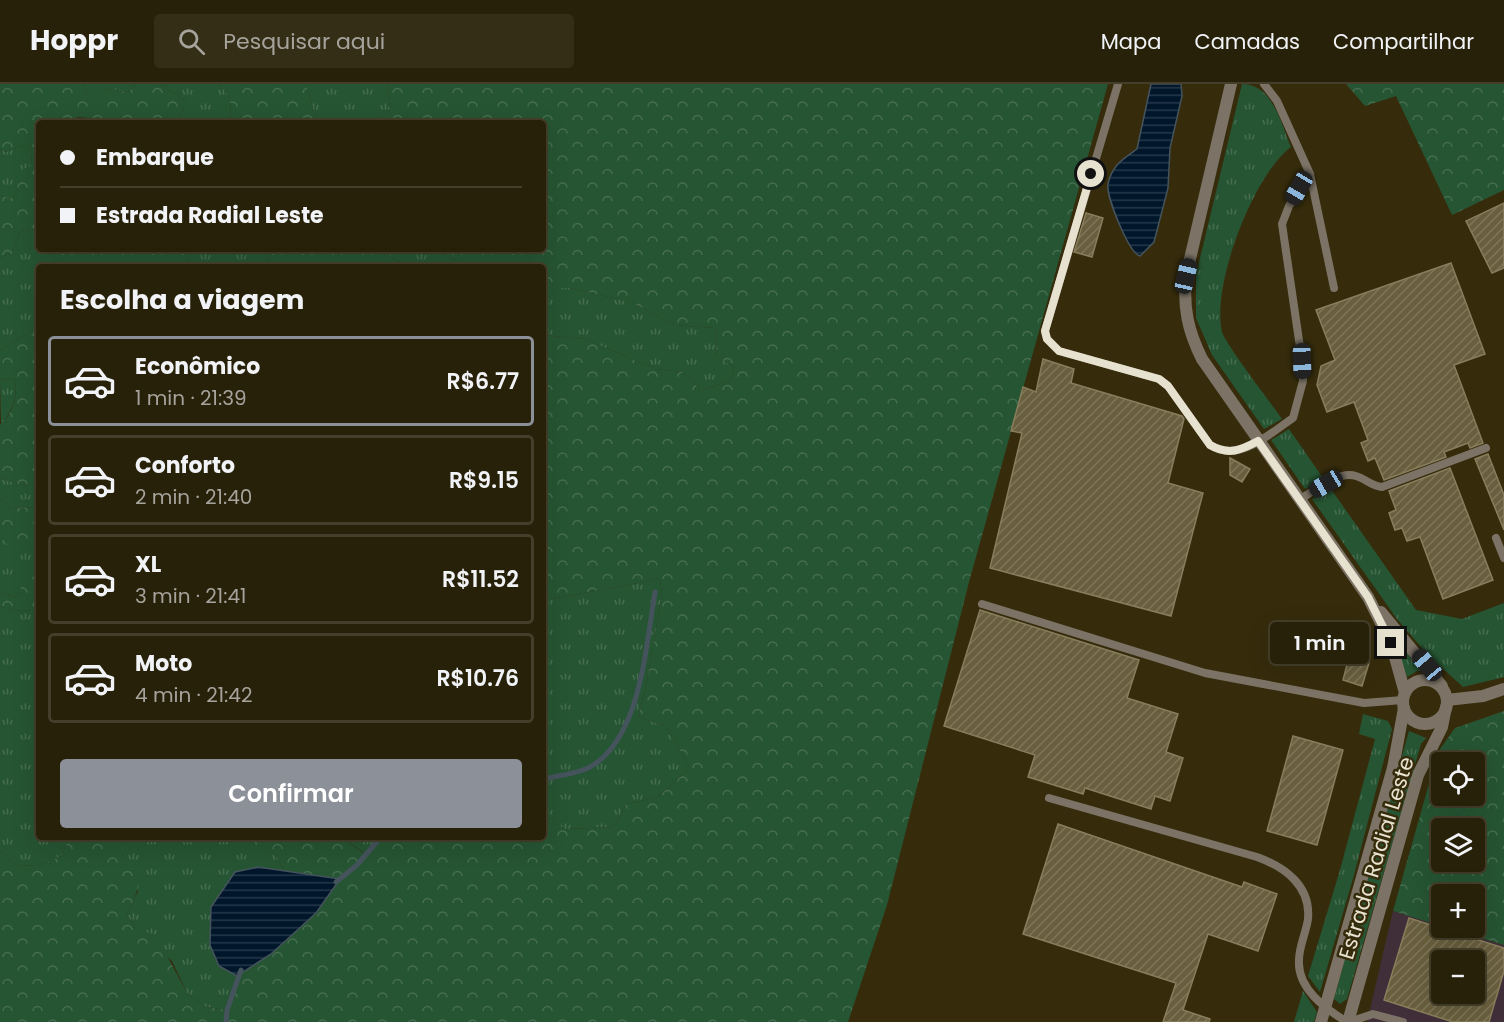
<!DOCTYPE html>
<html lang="pt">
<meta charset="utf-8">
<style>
body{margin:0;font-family:Poppins,sans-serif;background:#342e17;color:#f1f3f6;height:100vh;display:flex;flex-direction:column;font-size:22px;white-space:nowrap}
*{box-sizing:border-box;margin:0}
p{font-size:20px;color:#a5a39c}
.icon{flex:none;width:33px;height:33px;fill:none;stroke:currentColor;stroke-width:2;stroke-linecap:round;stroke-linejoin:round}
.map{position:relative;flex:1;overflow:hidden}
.sheet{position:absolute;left:36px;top:180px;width:510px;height:576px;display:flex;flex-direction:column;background:#282109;border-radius:6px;box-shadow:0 6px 24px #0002,0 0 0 2px #443e2a}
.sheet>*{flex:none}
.guide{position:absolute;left:36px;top:36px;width:510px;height:132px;border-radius:6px;box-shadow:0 6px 24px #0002,0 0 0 2px #443e2a;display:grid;align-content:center;height:132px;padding:0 24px;background:#282109}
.controls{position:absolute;left:1431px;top:668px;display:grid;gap:12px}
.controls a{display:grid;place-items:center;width:54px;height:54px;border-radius:6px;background:#282109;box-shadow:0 6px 24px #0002,0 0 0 2px #443e2a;font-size:30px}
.end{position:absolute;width:27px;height:27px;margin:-14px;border:8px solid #e7e2d0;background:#111;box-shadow:0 0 0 3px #111}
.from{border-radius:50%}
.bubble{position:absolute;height:42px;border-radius:6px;background:#282109;box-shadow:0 6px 24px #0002,0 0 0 2px #443e2a;font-size:20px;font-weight:600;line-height:42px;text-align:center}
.car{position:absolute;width:18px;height:36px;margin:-18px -9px;border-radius:8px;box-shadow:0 0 4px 2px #0007;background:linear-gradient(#222 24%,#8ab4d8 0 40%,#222 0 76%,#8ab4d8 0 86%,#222 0)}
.guide b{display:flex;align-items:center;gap:21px;height:57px;font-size:22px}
.guide b+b{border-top:2px solid #443e2a}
.guide i{width:15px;height:15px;background:#f1f3f6}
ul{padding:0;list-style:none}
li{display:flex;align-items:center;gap:18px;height:90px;margin:0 12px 9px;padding:0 12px;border:3px solid #443e2a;border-radius:6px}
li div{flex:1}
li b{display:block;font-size:22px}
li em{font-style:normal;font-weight:600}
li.current{border-color:#8c9099}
li>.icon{width:54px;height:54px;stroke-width:1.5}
h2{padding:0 24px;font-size:27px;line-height:72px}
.cta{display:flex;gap:12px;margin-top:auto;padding:12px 24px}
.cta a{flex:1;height:69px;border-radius:6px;background:#8c9099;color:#fff;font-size:24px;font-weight:600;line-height:69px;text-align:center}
header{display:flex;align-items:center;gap:36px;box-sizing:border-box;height:84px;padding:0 30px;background:#282109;border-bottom:2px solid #443e2a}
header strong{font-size:28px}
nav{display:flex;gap:33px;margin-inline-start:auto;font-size:21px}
.search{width:420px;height:54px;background:#342e17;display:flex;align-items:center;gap:15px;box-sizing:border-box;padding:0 21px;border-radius:6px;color:#a5a39c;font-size:22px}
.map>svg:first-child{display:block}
.education{fill:#402f38;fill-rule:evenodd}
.grass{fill:url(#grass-tufts)}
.forest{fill:url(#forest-crowns);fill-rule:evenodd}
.water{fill:url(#water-rules);stroke:#45535c;stroke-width:1.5}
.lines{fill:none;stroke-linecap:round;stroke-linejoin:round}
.stream{stroke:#45535c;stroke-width:5}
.building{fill:url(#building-hatch);stroke:#887e5c;stroke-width:1.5;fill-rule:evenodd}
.service{stroke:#7c7366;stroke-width:8}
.minor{stroke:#7c7366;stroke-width:12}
.tertiary{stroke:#7c7366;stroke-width:12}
.route{stroke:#e7e2d0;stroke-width:8}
.labels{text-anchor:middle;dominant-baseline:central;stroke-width:5;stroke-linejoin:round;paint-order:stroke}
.street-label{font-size:21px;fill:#e7e2d0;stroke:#362c0c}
</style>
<header>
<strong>Hoppr</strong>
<div class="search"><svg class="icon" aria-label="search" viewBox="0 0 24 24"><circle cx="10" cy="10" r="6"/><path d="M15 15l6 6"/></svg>Pesquisar aqui</div>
<nav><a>Mapa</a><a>Camadas</a><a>Compartilhar</a></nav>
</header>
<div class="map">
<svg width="1504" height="938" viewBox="0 0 1504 938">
<defs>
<pattern id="grass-tufts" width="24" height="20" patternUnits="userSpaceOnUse" patternTransform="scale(1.5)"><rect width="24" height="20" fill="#265533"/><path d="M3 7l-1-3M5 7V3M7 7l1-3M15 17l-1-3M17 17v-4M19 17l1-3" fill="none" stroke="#466d50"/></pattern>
<pattern id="forest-crowns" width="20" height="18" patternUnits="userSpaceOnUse" patternTransform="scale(1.5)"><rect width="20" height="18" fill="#265533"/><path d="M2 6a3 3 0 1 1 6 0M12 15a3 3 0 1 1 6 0" fill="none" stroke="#466d50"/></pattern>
<pattern id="water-rules" width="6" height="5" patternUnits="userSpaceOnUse" patternTransform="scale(1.5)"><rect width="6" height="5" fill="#00162b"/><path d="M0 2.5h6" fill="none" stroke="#253849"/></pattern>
<pattern id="building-hatch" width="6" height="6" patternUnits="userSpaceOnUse" patternTransform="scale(1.5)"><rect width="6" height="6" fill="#695f3e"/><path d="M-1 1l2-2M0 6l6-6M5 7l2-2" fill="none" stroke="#7e7659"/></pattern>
</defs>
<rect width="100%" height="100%" fill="#362c0c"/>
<path class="education" d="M1393 827 1504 861V938H1367ZM1442 876H1474V909H1442Z"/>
<g class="grass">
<polygon points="84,0 136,0 128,8 107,5 97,14 87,10"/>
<polygon points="158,0 219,0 230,13 231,39 178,39 186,17"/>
<polygon points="306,0 387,0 390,26 374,39 317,39"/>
<path d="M1242 0C1273 0 1281 40 1291 63 1253 91 1211 202 1222 248 1226 261 1271 319 1282 335L1264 345 1212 271 1196 234V191Z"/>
<polygon points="30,59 32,81 13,114 0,112 0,65 6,68"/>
<polygon points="39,144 39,165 52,165 59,183 39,183 39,246 35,245 0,266 0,173 12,170 20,148"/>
<polygon points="185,165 262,165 271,183 202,183 188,178"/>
<polygon points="379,165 433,165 468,183 407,183"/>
<polygon points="543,204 569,204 631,218 675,241 715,244 717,274 735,283 730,297 701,306 682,288 657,285 584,255 543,251"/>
<path d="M14 294C19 312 12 327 1 341L0 296Z"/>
<polygon points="1289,345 1323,394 1305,405 1271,356"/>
<polygon points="0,394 21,401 39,399 39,423 10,424 0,415"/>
<polygon points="1331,405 1416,526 1462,535 1504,519 1504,593 1463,603 1427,570 1397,535 1312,415"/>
<polygon points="39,437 39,517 35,510 38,493 22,509 14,513 0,507 0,453"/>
<polygon points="660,495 662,510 646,602 638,633 666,642 690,684 658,713 626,720 614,743 565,745 543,732 543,512 551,515"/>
<path d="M0 522C11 526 28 530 39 523V753H70L61 772 39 782 15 781 0 767Z"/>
<polygon points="1393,551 1424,587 1417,587 1407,593"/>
<polygon points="1363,630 1388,637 1392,645 1354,791 1320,908 1308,892 1340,786 1375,655 1359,650"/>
<polygon points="1409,647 1426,654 1421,660 1347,915 1340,920 1334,915 1335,911"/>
<polygon points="123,753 256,753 259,760 276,771 284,787 258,784 219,882 237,892 227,926 206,923 187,909 172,877 134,844 127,830 138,807 123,771"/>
<polygon points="341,753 381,753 366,770"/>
<polygon points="1303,907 1317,928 1314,938 1294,938"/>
</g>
<g class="forest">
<polygon points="0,0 84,0 87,10 97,13 107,5 128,8 136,0 158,0 186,17 178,39 124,39 118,36 77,33 77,39 39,39 39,144 20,148 12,170 0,173 0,112 13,114 18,105 11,91 32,81 30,59 6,68 0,65"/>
<polygon points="219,0 306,0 317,39 231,39 230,13"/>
<path d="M387 0H1108L969 498 887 821 848 938H0V767L15 781 39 782 61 772 70 753H123V771C144 794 140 804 127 830L134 844 156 851 187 909 206 923 227 926 237 892 271 870 316 829 339 796 284 787 276 771 258 760 256 753H341L365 770 381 753H543V732L565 745 614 743 626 720 658 713 690 684 666 642 638 633 646 602 662 510 660 495 551 515 543 512V251L584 255 657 285 682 288 701 306 730 297 735 283 717 274 715 244 675 241 631 218 569 204H543V183H468L433 165H543V39H374L390 26Z"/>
<polygon points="1346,0 1504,0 1504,106 1452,131 1396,12 1365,22"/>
<polygon points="52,165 185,165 188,178 202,183 59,183"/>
<polygon points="262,165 379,165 407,183 271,183"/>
<path d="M35 245 39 246V399L21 401 0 394V341C13 330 19 310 14 294L0 296V266Z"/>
<polygon points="0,415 10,424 39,423 39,437 32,440 35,453 27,462 13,465 0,453"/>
<path d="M22 492 38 493 35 510 39 523C28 530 11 526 0 522V507L14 513 22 509 19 498Z"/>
<path d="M1504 627V861L1446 843H1474V810H1442L1441 842 1393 827 1438 668 1455 644ZM1442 678H1474V711H1442ZM1442 744H1474V777H1442Z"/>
</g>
<g class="water">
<path d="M1151 0H1181L1182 12 1170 64 1168 104 1154 158 1140 172C1129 169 1106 113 1108 100 1112 81 1123 75 1137 65Z"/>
<polygon points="258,783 340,795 316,829 271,870 237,892 219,882 210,861 211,823 235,788"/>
</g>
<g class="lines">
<g class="stream">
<path d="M543 695C557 692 575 690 588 684 641 657 646 560 655 508"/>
<polyline points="336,798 357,781 381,753"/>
<polyline points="226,938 227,926 241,886"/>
</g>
</g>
<g class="building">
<polygon points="1504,119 1504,184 1492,189 1466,137"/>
<polygon points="1086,129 1103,134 1092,173 1074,168"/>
<polygon points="1451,179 1485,270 1454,281 1483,359 1470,364 1468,359 1444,368 1446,373 1384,396 1375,374 1368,377 1361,359 1368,356 1354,318 1327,328 1317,301 1321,282 1335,276 1316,226"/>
<polygon points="1043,275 1074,285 1071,299 1182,332 1184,335 1168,399 1203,409 1171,532 990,484 1022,349 1011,347 1023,303 1036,308"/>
<polygon points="1488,370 1504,411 1504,446 1475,375"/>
<polygon points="1230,374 1250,385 1242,398 1230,391"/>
<polygon points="1450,384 1493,496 1443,515 1420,453 1407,457 1402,444 1395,446 1389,429 1396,426 1389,407"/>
<polygon points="980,526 1139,576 1127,614 1178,630 1166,668 1183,674 1170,717 1155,712 1151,725 1085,704 1083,710 1028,693 1035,671 944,642"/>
<polygon points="1349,573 1369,579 1362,602 1343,596"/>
<polygon points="1293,652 1343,666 1317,761 1267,747"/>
<polygon points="1058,740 1242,803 1244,798 1277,810 1258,867 1208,850 1183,926 1210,935 1209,938 1163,938 1176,899 1023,850"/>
<path d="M1409 834 1504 864V887L1489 938H1453L1384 916ZM1442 876H1474V909H1442Z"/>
</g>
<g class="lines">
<g class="service">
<path d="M1118 0 1045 247 1047 255 1059 267 1159 295 1168 302 1210 361C1240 379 1269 350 1293 334L1303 297 1302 277 1282 140 1289 122 1310 90"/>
<polyline points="1264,0 1277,17 1310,90 1334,204"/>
<path d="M1299 416C1314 407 1338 386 1356 392 1366 395 1371 402 1382 403L1486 364"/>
<polyline points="1496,454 1504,474"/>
<polyline points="982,520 1205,589 1364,619 1403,616"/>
<path d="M1049 714 1257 773C1285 783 1311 802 1308 835 1306 849 1299 862 1299 876 1297 905 1326 925 1347 938"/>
<polyline points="1349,938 1373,930 1403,938"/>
</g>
<polyline class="minor" points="1447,616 1483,612 1504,605"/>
<g class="tertiary">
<path d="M1231 0 1186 192C1183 224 1188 247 1202 275L1368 513 1391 559 1405 609"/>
<polyline points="1381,528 1442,602"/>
<circle cx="1425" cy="618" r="22"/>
<polyline points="1321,938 1393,684 1404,624"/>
<polyline points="1348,938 1418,691 1442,643 1446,623"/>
</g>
</g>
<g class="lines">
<path class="route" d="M1091 90 1045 247 1047 255 1059 267 1159 295 1168 302 1210 361C1229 372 1241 366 1258 357L1368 513 1391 559"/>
</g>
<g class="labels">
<g class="street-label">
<text transform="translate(1376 774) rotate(-73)">Estrada Radial Leste</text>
</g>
</g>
</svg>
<div class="controls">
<a><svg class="icon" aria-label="locate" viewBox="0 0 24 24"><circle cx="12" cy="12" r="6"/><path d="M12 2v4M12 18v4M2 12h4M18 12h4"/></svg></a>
<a><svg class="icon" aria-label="layers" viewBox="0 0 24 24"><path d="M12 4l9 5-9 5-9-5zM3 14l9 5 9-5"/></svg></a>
<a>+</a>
<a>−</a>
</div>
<i class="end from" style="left:1091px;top:90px"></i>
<i class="end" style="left:1391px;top:559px"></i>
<div class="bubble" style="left:1270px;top:538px;width:99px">1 min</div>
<i class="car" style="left:1299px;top:104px;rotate:210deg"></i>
<i class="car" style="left:1186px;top:192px;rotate:13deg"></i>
<i class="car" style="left:1302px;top:277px;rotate:178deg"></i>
<i class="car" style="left:1326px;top:400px;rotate:240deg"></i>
<i class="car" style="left:1427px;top:581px;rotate:320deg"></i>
<div class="guide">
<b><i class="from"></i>Embarque</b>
<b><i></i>Estrada Radial Leste</b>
</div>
<section class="sheet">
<h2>Escolha a viagem</h2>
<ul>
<li class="current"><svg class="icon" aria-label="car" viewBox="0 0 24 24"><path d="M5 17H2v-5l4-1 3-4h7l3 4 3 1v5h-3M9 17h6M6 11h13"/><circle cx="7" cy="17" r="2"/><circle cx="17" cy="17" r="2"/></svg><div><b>Econômico</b><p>1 min · 21:39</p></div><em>R$6.77</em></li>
<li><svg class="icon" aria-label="car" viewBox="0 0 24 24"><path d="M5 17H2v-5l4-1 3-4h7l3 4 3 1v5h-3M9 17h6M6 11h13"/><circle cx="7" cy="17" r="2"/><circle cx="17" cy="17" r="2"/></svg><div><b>Conforto</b><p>2 min · 21:40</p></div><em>R$9.15</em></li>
<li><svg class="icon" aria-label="car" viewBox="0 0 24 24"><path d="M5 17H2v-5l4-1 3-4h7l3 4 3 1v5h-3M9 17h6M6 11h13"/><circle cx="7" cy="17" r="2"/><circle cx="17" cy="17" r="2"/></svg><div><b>XL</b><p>3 min · 21:41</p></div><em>R$11.52</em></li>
<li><svg class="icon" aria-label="car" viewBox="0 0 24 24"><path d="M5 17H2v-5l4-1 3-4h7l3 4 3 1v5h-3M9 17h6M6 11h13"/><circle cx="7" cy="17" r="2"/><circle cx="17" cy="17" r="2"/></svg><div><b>Moto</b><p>4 min · 21:42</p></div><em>R$10.76</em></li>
</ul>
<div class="cta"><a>Confirmar</a></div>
</section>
</div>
